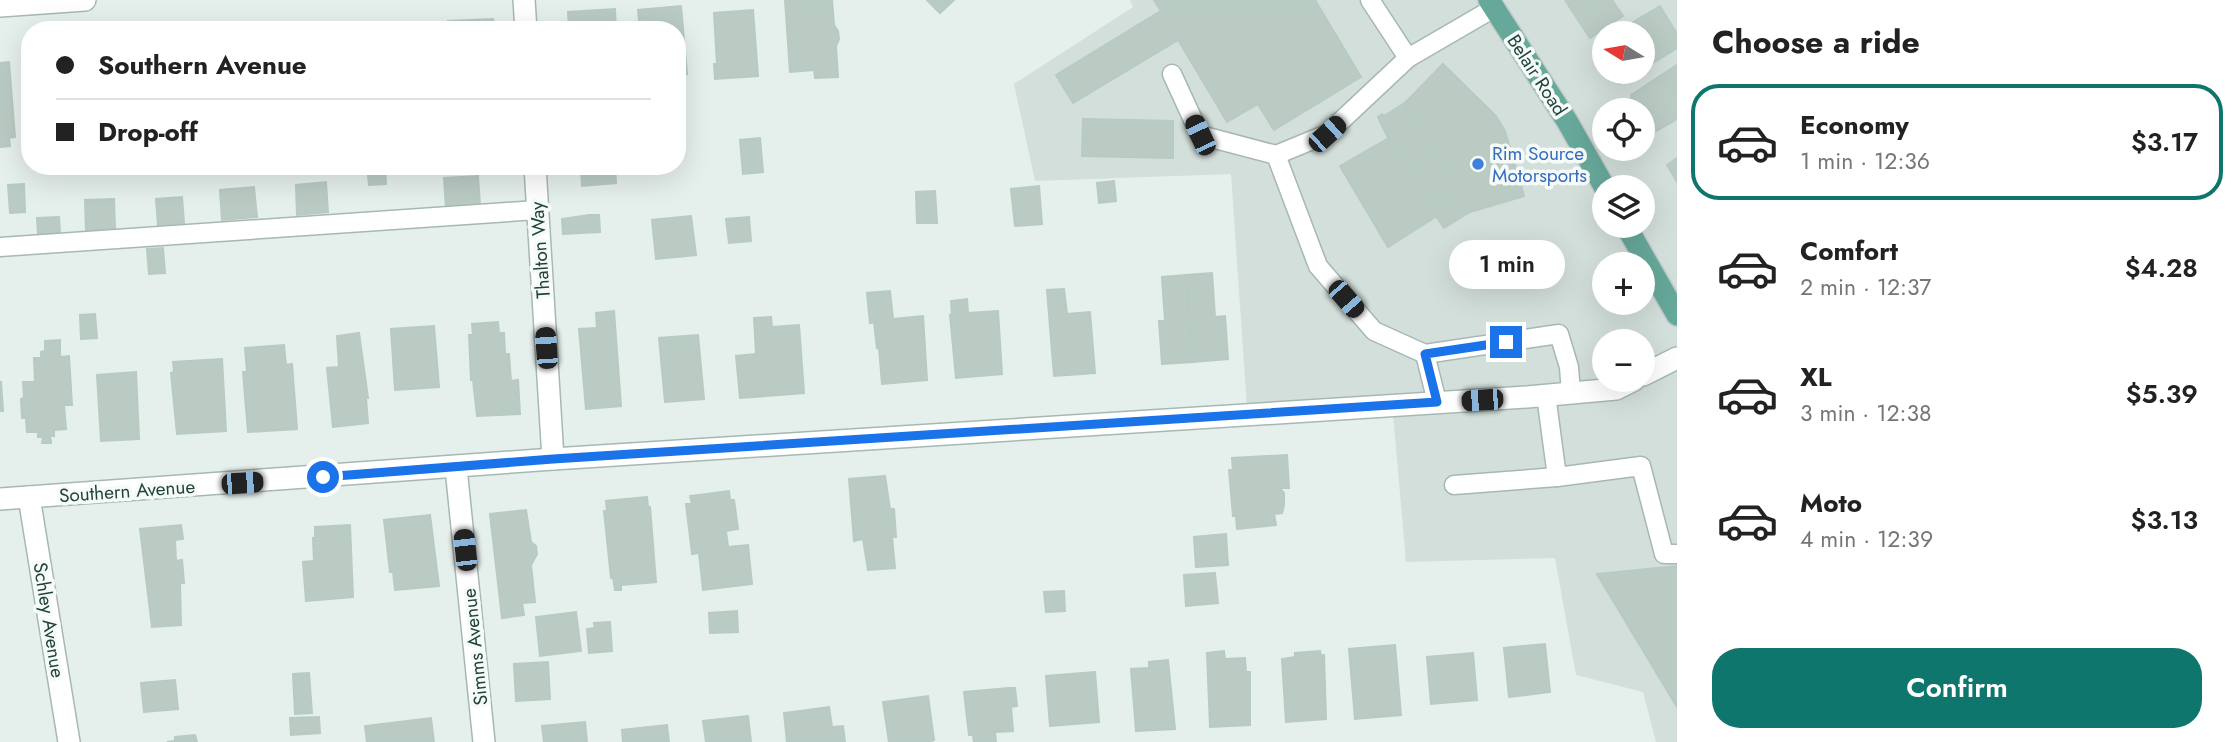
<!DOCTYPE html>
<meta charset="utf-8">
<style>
body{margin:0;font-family:Jost,sans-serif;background:#f2f2f2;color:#222;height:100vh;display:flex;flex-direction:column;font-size:26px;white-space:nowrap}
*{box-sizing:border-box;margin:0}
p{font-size:23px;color:#767676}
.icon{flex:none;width:38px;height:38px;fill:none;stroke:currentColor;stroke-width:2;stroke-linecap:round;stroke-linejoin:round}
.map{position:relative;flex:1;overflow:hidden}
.side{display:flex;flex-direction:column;background:#fff;width:560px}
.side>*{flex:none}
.banner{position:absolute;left:21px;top:21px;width:665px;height:154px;border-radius:28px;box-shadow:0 7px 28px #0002;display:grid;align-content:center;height:154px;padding:0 35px;background:#fff}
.needle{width:46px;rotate:281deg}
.controls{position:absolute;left:1592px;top:21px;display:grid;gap:14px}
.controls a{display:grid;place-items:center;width:63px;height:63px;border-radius:50%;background:#fff;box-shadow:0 7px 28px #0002;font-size:35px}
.end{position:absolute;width:32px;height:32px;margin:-16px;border:9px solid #1a73e8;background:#fff;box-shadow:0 0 0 4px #fff}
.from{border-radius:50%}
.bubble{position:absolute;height:49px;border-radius:24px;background:#fff;box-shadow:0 7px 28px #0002;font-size:23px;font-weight:600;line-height:49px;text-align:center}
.car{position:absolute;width:21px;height:42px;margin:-21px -10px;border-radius:9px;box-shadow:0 0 5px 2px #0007;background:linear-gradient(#222 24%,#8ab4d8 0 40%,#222 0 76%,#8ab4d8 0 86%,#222 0)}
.banner b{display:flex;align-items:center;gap:24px;height:66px;font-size:26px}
.banner b+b{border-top:2px solid #e0e0e0}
.banner i{width:18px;height:18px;background:#222}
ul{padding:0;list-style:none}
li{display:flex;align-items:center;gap:21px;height:116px;margin:0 14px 10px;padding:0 21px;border:4px solid transparent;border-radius:28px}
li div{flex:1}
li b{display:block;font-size:26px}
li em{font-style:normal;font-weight:600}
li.active{border-color:#0f766e}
li>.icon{width:63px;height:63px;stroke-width:1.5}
h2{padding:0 35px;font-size:32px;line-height:84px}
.button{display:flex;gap:14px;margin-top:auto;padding:14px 35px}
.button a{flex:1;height:80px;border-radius:28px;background:#0f766e;color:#fff;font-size:28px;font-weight:600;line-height:80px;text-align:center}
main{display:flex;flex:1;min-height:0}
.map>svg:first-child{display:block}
.built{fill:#d3dfda;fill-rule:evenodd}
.building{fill:#bacbc4;stroke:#b7cac3;stroke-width:2}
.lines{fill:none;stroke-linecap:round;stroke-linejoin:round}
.service-casing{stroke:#a7b8b3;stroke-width:21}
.minor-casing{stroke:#a7b8b3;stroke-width:24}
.primary-casing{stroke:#c1cac8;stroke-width:24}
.service{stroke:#fff;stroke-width:18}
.minor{stroke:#fff;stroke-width:21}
.primary{stroke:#66a89a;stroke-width:21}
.route{stroke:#1a73e8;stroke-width:9}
.shop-dot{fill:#3f7fe0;stroke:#f6fbf9;stroke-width:2.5}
.labels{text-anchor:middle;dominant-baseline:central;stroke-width:7;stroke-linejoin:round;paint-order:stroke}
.street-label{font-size:19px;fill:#22433c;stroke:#f6fbf9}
.shop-label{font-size:19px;fill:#366cbe;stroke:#f6fbf9;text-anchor:start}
</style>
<main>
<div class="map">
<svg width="1677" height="742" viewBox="0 0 1677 742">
<rect width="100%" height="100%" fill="#e5efeb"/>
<path class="built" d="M1130 0H1677V742H1656L1643 692 1576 675 1555 558 1406 562 1392 402 1247 408 1231 174 1035 181 1014 84 1133 7ZM1605 33H1643V72H1605ZM1605 110H1643V149H1605ZM1605 187H1643V226H1605ZM1605 264H1643V303H1605ZM1605 341H1643V380H1605Z"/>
<g class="building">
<polygon points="785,0 832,0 834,25 838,31 839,39 836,46 838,77 815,78 814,70 790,72"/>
<polygon points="927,0 954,0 940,13"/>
<polygon points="1154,0 1180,0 1161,11"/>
<polygon points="1180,0 1315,0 1361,77 1274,130 1258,104 1227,122 1161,11"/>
<polygon points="1565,0 1612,0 1623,16 1590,38"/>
<polygon points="681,6 687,74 677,75 677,30 640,30 638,10"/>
<polygon points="1660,6 1677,34 1677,48 1643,69 1643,33 1615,33"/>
<polygon points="615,9 616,30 569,30 568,12"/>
<polygon points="753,10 758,76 715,79 714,64 717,64 714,13"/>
<polygon points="1161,11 1178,40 1073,103 1056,75"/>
<polygon points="493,19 494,30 448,30 448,21"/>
<polygon points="1605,40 1605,61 1595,46"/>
<polygon points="9,62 15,137 9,138 10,146 0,147 0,63"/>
<polygon points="1443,64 1496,116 1505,131 1524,196 1470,212 1444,228 1436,216 1443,212 1440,208 1460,196 1405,103"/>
<polygon points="1677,65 1677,93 1643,113 1643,110 1629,110 1624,102 1632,97 1631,95"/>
<polygon points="1612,72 1640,72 1619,84"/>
<polygon points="1677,93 1677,119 1646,137 1643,133 1643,113"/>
<polygon points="1405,103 1460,196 1440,208 1416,170 1411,173 1387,136 1378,117 1382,114 1384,116"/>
<polygon points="1083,119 1173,121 1173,158 1082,156"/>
<polygon points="760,138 763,172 743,174 740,140"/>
<polygon points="1387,139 1411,173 1416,170 1443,212 1388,247 1340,166"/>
<polygon points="1677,158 1677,182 1667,165"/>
<polygon points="367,166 385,166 386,184 369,185"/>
<polygon points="581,166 615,166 616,183 582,186"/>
<polygon points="478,176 480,205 446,208 444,178"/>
<polygon points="1114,181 1116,201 1099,203 1097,183"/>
<polygon points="326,182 328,212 297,215 296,185"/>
<polygon points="24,184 25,212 10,213 8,185"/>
<polygon points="1039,186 1042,224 1015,226 1011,189"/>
<polygon points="254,187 257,217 222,220 220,190"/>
<polygon points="935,191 937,223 917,223 916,192"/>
<polygon points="182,197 184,223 158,225 156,199"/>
<polygon points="114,199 115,228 86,230 85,200"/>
<polygon points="589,215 599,215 600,232 563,234 562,219"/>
<polygon points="691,216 696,255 656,259 652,220"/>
<polygon points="59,217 60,233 38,235 37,218"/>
<polygon points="749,217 751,241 729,243 726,219"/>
<polygon points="163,248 165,273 149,274 147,249"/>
<polygon points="1212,273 1215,317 1225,316 1228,359 1193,362 1186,275"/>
<polygon points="1186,275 1193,362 1162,364 1159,321 1165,321 1162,277"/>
<polygon points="1064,289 1067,314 1090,312 1095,373 1054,376 1047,290"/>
<polygon points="890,291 893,319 923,316 927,380 882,384 879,348 877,348 874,322 870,323 867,293"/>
<polygon points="967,299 968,313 998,311 1002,374 956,378 950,315 952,315 951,301"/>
<polygon points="614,311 621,406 586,409 579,329 597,328 596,313"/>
<polygon points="95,314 97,338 81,339 80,315"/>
<polygon points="771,317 772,327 799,325 804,393 740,398 736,356 756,354 754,318"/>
<polygon points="498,322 499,333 504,333 505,354 509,354 511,381 518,380 520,414 477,416 473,380 471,380 469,335 473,335 472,324"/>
<polygon points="434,326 439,387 395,390 391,329"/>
<polygon points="359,333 368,398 366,398 368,423 333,427 327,368 339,367 337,336"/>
<polygon points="698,335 704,399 665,402 659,338"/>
<polygon points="60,340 60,357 69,356 72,405 64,405 66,429 54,430 54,436 50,436 51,443 42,443 43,437 38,437 38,432 27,432 26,418 22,418 21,399 24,398 23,382 35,382 34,358 41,358 41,352 45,351 45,341"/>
<polygon points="284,345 286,365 292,364 297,429 248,432 243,372 247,372 245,348"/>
<polygon points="222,359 226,431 177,434 171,373 174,372 173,362"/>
<polygon points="136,372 139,439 101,441 97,375"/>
<polygon points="0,382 1,382 3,411 0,411"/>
<polygon points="1287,455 1289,488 1280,488 1284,493 1284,505 1282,513 1274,514 1276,525 1237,529 1236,516 1233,516 1229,470 1233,470 1232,458"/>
<polygon points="885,476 890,509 894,509 896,537 892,537 895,568 868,570 863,539 854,541 849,479"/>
<polygon points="729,491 730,500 734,500 738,529 726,531 728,547 748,545 752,584 703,590 699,553 692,554 686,504 692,504 690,496"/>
<polygon points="647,497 648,507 650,507 656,582 621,585 621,590 615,590 613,577 611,578 604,511 607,511 606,501"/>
<polygon points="526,510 531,542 536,546 537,554 531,565 535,602 522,603 524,615 502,618 490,514"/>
<polygon points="430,515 439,586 395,590 393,572 390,572 384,520"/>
<polygon points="181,525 183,539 175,540 176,561 182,560 184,583 180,583 181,625 152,627 140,529"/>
<polygon points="350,525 353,597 306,601 303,562 314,561 313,538 315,538 315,527"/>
<polygon points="1226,534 1228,565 1196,567 1194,537"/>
<polygon points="1677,566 1677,707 1597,574"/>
<polygon points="1215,573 1218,603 1186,606 1184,575"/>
<polygon points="1064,591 1065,611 1046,612 1044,592"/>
<polygon points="737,611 738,632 710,633 709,613"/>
<polygon points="576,612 581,651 540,656 536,617"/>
<polygon points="610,622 612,651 589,653 587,629 595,628 594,623"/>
<polygon points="1545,644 1550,692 1509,697 1504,648"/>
<polygon points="1395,645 1401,715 1355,719 1349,649"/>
<polygon points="1224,651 1225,659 1245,658 1246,672 1250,672 1250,725 1210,727 1207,653"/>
<polygon points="1320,651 1321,656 1324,655 1326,719 1286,722 1282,659 1295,657 1295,653"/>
<polygon points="1473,653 1477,700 1431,704 1427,657"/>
<polygon points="1168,660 1175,729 1136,731 1131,669 1149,668 1149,662"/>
<polygon points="548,662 550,699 516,701 514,664"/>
<polygon points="1095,672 1099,722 1050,726 1046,676"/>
<polygon points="309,673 312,713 295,714 293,674"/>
<polygon points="175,680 178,709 144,712 141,683"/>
<polygon points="1009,688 1015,688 1017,706 1011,707 1013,731 995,732 996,742 974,742 973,735 969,735 964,692"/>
<polygon points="928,696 934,740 928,742 889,742 883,702"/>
<polygon points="829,707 832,727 843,726 845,742 787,742 784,713"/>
<polygon points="748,716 751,742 706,742 703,721"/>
<polygon points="319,717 320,733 291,735 290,718"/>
<polygon points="431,718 434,742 367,742 365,726"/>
<polygon points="585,722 587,742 544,742 542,726"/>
<polygon points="667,725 669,742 623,742 622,730"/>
<polygon points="195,735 197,742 167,742 175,741 175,737"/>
</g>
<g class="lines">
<defs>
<g id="service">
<polyline points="1370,0 1408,58 1494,8"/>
<polyline points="1172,74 1200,135 1276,155 1327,134 1408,58"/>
<polyline points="1276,155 1318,266 1374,331 1425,354 1559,334 1569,367 1571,393"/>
<polyline points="0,247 537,210"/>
<polyline points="1425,354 1437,402"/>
<polyline points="1546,395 1557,477 1641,466 1664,554 1677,554"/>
<polyline points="1454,485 1557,477"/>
</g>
<g id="minor">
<polyline points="524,0 526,30"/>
<polyline points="0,6 85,0"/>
<polyline points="535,166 553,459"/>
<polyline points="1643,375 1677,358"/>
<polyline points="456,468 484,742"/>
<polyline points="29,497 69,742"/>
<polyline points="0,499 553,459 1527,397 1616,389 1634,380"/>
</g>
<g id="primary">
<polyline points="1489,0 1567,121 1605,188"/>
<polyline points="1626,226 1677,315"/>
</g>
</defs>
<use href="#service" class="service-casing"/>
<use href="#minor" class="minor-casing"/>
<use href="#primary" class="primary-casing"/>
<use href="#service" class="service"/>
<use href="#minor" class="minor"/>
<use href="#primary" class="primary"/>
</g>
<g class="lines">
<polyline class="route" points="323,477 553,459 1437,402 1425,354 1506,342"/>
</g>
<circle class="shop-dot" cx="1478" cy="164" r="7"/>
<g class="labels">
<g class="street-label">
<text transform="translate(1537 75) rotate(57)">Belair Road</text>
<text transform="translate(540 250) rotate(-94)">Thalton Way</text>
<text transform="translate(127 491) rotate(-4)">Southern Avenue</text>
<text transform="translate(49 620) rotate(81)">Schley Avenue</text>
<text transform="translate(475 647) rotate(-96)">Simms Avenue</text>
</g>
<g class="shop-label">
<text x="1492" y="153">Rim Source<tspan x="1492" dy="22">Motorsports</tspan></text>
</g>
</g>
</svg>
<div class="controls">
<a><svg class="needle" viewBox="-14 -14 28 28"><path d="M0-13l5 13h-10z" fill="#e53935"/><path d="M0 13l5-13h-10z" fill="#767676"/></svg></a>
<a><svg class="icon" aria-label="locate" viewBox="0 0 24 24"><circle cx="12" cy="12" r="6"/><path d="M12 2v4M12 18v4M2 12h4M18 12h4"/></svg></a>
<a><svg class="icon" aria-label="layers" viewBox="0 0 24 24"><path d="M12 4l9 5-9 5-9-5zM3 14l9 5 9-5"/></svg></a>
<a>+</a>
<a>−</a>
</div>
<i class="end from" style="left:323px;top:477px"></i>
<i class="end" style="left:1506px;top:342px"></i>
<div class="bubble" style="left:1449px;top:240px;width:116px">1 min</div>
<i class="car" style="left:1327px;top:134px;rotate:48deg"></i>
<i class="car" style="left:1200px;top:135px;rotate:335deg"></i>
<i class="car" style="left:1346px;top:299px;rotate:139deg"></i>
<i class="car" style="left:546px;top:348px;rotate:356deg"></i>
<i class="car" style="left:1482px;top:400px;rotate:266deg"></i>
<i class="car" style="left:242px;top:483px;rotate:86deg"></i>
<i class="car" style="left:465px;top:550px;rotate:354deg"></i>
<div class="banner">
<b><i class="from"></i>Southern Avenue</b>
<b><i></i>Drop-off</b>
</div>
</div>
<section class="side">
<h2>Choose a ride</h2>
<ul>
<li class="active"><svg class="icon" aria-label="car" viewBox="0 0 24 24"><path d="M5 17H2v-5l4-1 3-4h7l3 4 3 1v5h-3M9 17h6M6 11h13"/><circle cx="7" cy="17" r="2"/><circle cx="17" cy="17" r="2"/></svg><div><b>Economy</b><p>1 min · 12:36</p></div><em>$3.17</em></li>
<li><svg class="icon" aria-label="car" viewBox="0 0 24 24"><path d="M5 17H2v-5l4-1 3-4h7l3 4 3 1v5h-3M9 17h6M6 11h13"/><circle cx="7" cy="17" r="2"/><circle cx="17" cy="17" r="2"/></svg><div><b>Comfort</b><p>2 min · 12:37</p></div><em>$4.28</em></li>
<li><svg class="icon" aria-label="car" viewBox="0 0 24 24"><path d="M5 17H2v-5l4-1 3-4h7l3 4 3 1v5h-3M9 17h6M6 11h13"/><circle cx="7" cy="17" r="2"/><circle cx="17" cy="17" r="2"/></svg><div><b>XL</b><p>3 min · 12:38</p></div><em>$5.39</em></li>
<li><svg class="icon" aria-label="car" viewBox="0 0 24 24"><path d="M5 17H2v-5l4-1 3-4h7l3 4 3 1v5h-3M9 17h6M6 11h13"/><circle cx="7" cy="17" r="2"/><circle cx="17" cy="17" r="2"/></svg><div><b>Moto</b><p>4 min · 12:39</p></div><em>$3.13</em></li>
</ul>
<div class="button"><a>Confirm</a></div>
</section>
</main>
